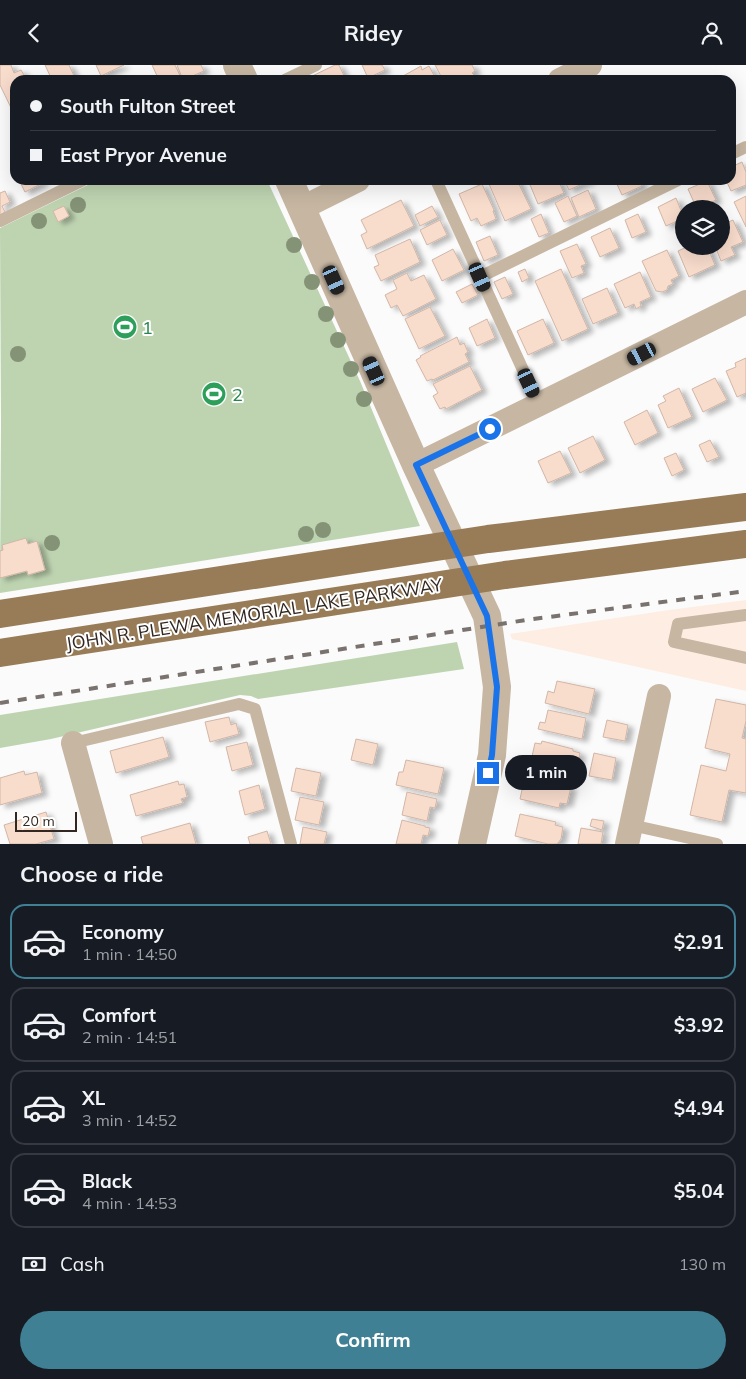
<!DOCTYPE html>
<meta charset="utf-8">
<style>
body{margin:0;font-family:Mulish,sans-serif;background:#242831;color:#f1f3f6;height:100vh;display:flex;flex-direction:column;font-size:19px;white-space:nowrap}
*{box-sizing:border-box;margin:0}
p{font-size:16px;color:#9ea1a6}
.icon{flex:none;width:28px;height:28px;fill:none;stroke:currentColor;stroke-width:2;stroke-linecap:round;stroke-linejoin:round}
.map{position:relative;height:779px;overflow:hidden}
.panel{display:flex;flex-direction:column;background:#171b24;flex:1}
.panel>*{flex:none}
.banner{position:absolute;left:10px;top:10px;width:726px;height:110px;border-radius:15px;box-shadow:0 5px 20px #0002;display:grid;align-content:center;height:110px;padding:0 20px;background:#171b24}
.buttons{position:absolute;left:675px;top:135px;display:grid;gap:10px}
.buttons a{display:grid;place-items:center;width:55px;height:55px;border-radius:50%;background:#171b24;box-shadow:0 5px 20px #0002;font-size:25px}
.scale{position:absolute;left:15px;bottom:12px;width:62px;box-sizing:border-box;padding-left:5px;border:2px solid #322721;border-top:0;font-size:14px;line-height:18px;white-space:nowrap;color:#322721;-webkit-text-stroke:4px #fff;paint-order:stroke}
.end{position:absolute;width:22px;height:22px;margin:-11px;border:6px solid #1a73e8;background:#fff;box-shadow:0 0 0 2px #fff}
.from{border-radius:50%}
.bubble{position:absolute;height:35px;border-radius:18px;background:#171b24;box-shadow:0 5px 20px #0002;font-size:16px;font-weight:700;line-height:35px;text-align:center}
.car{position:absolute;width:15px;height:30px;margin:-15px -8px;border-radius:6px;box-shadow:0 0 4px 1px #0007;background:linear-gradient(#222 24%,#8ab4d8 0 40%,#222 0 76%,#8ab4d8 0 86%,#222 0)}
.banner b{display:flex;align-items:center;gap:18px;height:48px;font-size:19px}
.banner b+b{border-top:1px solid #363941}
.banner i{width:12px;height:12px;background:#f1f3f6}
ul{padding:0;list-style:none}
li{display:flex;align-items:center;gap:15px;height:75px;margin:0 10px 8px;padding:0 10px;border:2px solid #363941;border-radius:15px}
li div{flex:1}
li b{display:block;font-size:19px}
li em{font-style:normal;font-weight:700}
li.on{border-color:#408094}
li>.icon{width:45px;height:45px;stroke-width:1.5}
h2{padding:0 20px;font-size:22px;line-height:60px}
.pay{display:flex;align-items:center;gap:12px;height:55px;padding:0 20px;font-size:19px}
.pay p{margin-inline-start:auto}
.cta{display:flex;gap:10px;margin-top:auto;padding:10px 20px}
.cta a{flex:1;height:58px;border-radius:30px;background:#408094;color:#fff;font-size:20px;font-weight:700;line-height:58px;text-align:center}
header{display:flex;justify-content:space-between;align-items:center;height:65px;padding:0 20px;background:#171b24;font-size:22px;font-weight:700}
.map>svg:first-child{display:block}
.commercial{fill:#feede2}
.green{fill:#bed4b1}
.building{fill:#f8dccc;stroke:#d1b6a7;filter:url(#shadow)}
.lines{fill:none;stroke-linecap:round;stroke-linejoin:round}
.service{stroke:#c6b6a2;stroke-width:12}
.minor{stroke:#c6b6a2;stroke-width:24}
.tertiary{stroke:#c6b6a2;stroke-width:28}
.primary{stroke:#987c57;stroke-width:28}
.rail{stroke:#79726e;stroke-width:4;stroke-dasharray:9 9;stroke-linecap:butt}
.tree{fill:#849276}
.route{stroke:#1a73e8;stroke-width:6}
.labels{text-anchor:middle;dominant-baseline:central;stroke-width:4;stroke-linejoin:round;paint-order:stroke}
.leisure-label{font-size:18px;fill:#27864d;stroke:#fff;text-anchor:start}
.street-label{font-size:18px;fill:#322721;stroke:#fff}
</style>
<header><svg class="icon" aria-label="back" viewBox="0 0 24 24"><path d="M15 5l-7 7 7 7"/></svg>Ridey<svg class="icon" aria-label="person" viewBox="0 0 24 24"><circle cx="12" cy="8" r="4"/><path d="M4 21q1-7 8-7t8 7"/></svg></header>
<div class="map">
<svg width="746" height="779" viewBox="0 0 746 779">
<defs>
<filter id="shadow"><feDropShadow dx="5.5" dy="3" stdDeviation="2.5" flood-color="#0004"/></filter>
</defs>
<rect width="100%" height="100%" fill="#fbfbfb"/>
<polygon class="commercial" points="746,535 746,626 512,574 510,569 662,546"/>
<g class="green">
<polygon points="98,115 267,115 360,316 420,461 0,528 1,357 0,163"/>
<polygon points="457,577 464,604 258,634 251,631 240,630 51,674 0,683 0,650"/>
</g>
<g class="building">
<polygon points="0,0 11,0 14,8 21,5 27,15 15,15 15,51 0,20"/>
<polygon points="45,0 69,0 76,15 52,15"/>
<polygon points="96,0 124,0 101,11"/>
<polygon points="152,0 175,0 182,15 159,15"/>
<polygon points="177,0 201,0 204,6 183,15"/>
<polygon points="335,0 339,0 346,15 304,15"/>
<polygon points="362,0 382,0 385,5 368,13"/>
<polygon points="435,0 472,0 475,6 472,8 475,11 467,15 443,15"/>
<polygon points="421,1 422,5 429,1 436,14 396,15"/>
<polygon points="742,97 746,107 746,120 731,126 726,115 731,115 731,102"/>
<polygon points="19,115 42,115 43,118 25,127"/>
<polygon points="488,115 517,115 531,144 505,156 489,119"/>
<polygon points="528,115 558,115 564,128 538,139"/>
<polygon points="564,115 591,115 569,125"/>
<polygon points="615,115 640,115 642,121 622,130"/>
<polygon points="707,116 716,135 697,144 688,124"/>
<polygon points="482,119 494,145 493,146 496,154 481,161 477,153 471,156 459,129"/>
<polygon points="588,125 596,144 579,152 571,133"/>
<polygon points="5,126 10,137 2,141 5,147 0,150 0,128"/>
<polygon points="568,131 577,151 564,157 555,138"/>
<polygon points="746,131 746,162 734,137"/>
<polygon points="676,133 684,153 666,161 658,142"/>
<polygon points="401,135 414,161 367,184 361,170 367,167 361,155"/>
<polygon points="64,141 69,151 58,157 53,146"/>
<polygon points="432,141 438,152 420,161 415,150"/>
<polygon points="541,149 549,168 539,172 531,154"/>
<polygon points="638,149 646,167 632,173 625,155"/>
<polygon points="440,155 447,170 427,180 420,165"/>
<polygon points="733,155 743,177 731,182 735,190 721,196 715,181 721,181 721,160"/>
<polygon points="610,163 619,183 600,192 591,172"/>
<polygon points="490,171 498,190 484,196 476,177"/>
<polygon points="410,174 420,197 381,216 374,202 379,200 375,190"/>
<polygon points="577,179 586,199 581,201 584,208 572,213 560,186"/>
<polygon points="689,181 707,181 715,200 689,212 678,186"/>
<polygon points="453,184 464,205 442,216 432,195"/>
<polygon points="667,185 679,211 671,215 673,219 668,221 667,225 662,227 656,226 642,196"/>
<polygon points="525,204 529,213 522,217 518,207"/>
<polygon points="561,204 588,264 562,276 535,216"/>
<polygon points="640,207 651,232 640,237 641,241 636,244 634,239 625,243 614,219"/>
<polygon points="407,208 411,216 424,210 436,234 403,251 397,240 391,243 385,230 397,224 393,215"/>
<polygon points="505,212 513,229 502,234 494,217"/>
<polygon points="472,219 478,230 462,238 456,227"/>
<polygon points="607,223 618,248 593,259 582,234"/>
<polygon points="430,242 445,271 419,284 405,254"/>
<polygon points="487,254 495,273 477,281 469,263"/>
<polygon points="543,254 554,278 528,290 517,266"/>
<polygon points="457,272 460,280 464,278 468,287 465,289 469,297 433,315 432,314 427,316 416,295 421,292 420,291"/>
<polygon points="746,293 746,328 737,332 726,306 736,302 735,298"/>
<polygon points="470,301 482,325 446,344 445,342 440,344 433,331 438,328 433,319"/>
<polygon points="715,313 727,335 703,347 692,324"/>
<polygon points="679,323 692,352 668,363 658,340 666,336 663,331"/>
<polygon points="647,345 658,368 635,380 624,357"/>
<polygon points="593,371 605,395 580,408 568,383"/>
<polygon points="710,375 719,392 707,397 699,380"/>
<polygon points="560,386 571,408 548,418 538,396"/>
<polygon points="676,388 684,405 672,411 664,393"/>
<polygon points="26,473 28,479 37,476 45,505 28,510 27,506 0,513 0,486 3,485 2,480"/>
<polygon points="557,616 595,624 589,649 545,638 548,626 554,628"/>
<polygon points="716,634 746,640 746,656 742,673 746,674 746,728 729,725 722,757 690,750 701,700 726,706 730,689 705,683"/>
<polygon points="548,645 586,653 582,674 538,664 540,657 545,658"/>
<polygon points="229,652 231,660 236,658 239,669 210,677 205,657"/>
<polygon points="607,655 628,660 625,676 603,672"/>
<polygon points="163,672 169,692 116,708 110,686"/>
<polygon points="356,674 378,679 373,700 351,695"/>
<polygon points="542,676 573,684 573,686 580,688 578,699 570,698 568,707 536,700 536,697 531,696 535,678 541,679"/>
<polygon points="247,677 253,700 232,706 226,682"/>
<polygon points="594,688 616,693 612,715 589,711"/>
<polygon points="406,695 444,703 438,729 396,720 399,707 403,707"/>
<polygon points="296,703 321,708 316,731 291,726"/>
<polygon points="24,706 25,710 37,707 42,728 0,740 0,713"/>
<polygon points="525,711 571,722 567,739 560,738 559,743 520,734"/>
<polygon points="178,716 179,720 184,719 187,732 181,734 183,738 136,751 130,730"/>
<polygon points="259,720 265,744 245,750 239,726"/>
<polygon points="407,727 437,734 435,743 430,742 427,756 402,750"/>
<polygon points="300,732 324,737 319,760 295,755"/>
<polygon points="46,747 54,774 36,779 10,779 4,760"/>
<polygon points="520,749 556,757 555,760 563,762 561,774 557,779 548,779 515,771"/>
<polygon points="592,754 604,756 602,765 590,761"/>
<polygon points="402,755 425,761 425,762 430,763 428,771 423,770 421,779 396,779"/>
<polygon points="190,758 196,779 143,779 141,772"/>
<polygon points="303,762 327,767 324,779 300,779"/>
<polygon points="581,763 603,767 601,779 578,779"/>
<polygon points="267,766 271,779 250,779 248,772"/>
</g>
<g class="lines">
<g class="service">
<polyline points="285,15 316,0"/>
<polyline points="731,89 746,82"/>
<polyline points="436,115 539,340"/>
<polyline points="0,156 83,115"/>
<polyline points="480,212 678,115"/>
<polyline points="746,550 678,559 674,577 746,593"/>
<polyline points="73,678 239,639 255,644 291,779"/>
<polyline points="631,760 717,779"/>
</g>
<g class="minor">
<polyline points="560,15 590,0"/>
<polyline points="302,143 358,115"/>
<polyline points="416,400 746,237"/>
<polyline points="73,678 101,779"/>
<polyline points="627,779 659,631"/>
</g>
<g class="tertiary">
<polyline points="237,0 244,15"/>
<polyline points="289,115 416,400 487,551 497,622 492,690 472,779"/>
</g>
<g class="primary">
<polyline points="0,549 488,474 746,442"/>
<polyline points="0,588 505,510 746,479"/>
</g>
<polyline class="rail" points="0,638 526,555 746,526"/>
</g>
<g class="tree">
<circle cx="78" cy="140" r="8"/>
<circle cx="39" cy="156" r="8"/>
<circle cx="294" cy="180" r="8"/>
<circle cx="312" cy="217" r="8"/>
<circle cx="326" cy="249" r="8"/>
<circle cx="338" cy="275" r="8"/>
<circle cx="18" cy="289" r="8"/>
<circle cx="351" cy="304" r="8"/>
<circle cx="364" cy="334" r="8"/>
<circle cx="323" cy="465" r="8"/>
<circle cx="306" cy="469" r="8"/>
<circle cx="52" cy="478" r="8"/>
</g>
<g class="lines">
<polyline class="route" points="488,708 492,690 497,622 487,551 416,400 490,364"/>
</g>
<defs>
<symbol id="stadium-disc" viewBox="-11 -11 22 22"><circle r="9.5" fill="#2e9e5b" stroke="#fff"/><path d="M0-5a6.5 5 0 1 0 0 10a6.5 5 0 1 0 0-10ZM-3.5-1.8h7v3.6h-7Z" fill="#fff"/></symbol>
</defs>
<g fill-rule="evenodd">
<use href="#stadium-disc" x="111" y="248" width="28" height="28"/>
<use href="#stadium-disc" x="200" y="315" width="28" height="28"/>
</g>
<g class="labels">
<g class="leisure-label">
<text x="142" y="262">1</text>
<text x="232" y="329">2</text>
</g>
<g class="street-label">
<text transform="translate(254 549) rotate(-9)">JOHN R. PLEWA MEMORIAL LAKE PARKWAY</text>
</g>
</g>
</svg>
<div class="buttons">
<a><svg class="icon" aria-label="layers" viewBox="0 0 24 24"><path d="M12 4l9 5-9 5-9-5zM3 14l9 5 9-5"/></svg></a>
</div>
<div class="scale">20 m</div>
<i class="end from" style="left:490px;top:364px"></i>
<i class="end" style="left:488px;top:708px"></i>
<div class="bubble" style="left:505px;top:690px;width:82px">1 min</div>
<i class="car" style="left:480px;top:212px;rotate:156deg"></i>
<i class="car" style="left:334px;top:215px;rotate:156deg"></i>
<i class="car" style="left:642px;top:289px;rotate:243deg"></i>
<i class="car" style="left:374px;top:306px;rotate:336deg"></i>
<i class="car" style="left:529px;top:318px;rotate:155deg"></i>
<div class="banner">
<b><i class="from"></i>South Fulton Street</b>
<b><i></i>East Pryor Avenue</b>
</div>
</div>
<section class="panel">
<h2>Choose a ride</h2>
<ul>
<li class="on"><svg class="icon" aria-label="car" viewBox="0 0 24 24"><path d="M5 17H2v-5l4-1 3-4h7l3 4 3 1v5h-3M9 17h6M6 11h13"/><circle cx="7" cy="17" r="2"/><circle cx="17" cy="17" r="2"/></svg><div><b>Economy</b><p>1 min · 14:50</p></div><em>$2.91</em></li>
<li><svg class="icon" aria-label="car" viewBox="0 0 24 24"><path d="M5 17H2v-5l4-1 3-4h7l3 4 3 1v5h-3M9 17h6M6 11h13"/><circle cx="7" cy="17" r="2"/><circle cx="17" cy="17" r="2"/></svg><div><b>Comfort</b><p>2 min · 14:51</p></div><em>$3.92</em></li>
<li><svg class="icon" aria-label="car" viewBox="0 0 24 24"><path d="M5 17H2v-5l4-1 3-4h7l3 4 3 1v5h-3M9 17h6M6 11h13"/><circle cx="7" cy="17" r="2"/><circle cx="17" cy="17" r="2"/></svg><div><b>XL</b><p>3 min · 14:52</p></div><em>$4.94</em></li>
<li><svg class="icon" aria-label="car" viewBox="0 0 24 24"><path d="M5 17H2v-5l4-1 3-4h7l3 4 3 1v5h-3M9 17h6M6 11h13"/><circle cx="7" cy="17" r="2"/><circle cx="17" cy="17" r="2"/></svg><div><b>Black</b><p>4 min · 14:53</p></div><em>$5.04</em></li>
</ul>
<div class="pay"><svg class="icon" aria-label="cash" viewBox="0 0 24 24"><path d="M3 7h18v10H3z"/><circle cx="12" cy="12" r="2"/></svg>Cash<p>130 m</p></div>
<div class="cta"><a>Confirm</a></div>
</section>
